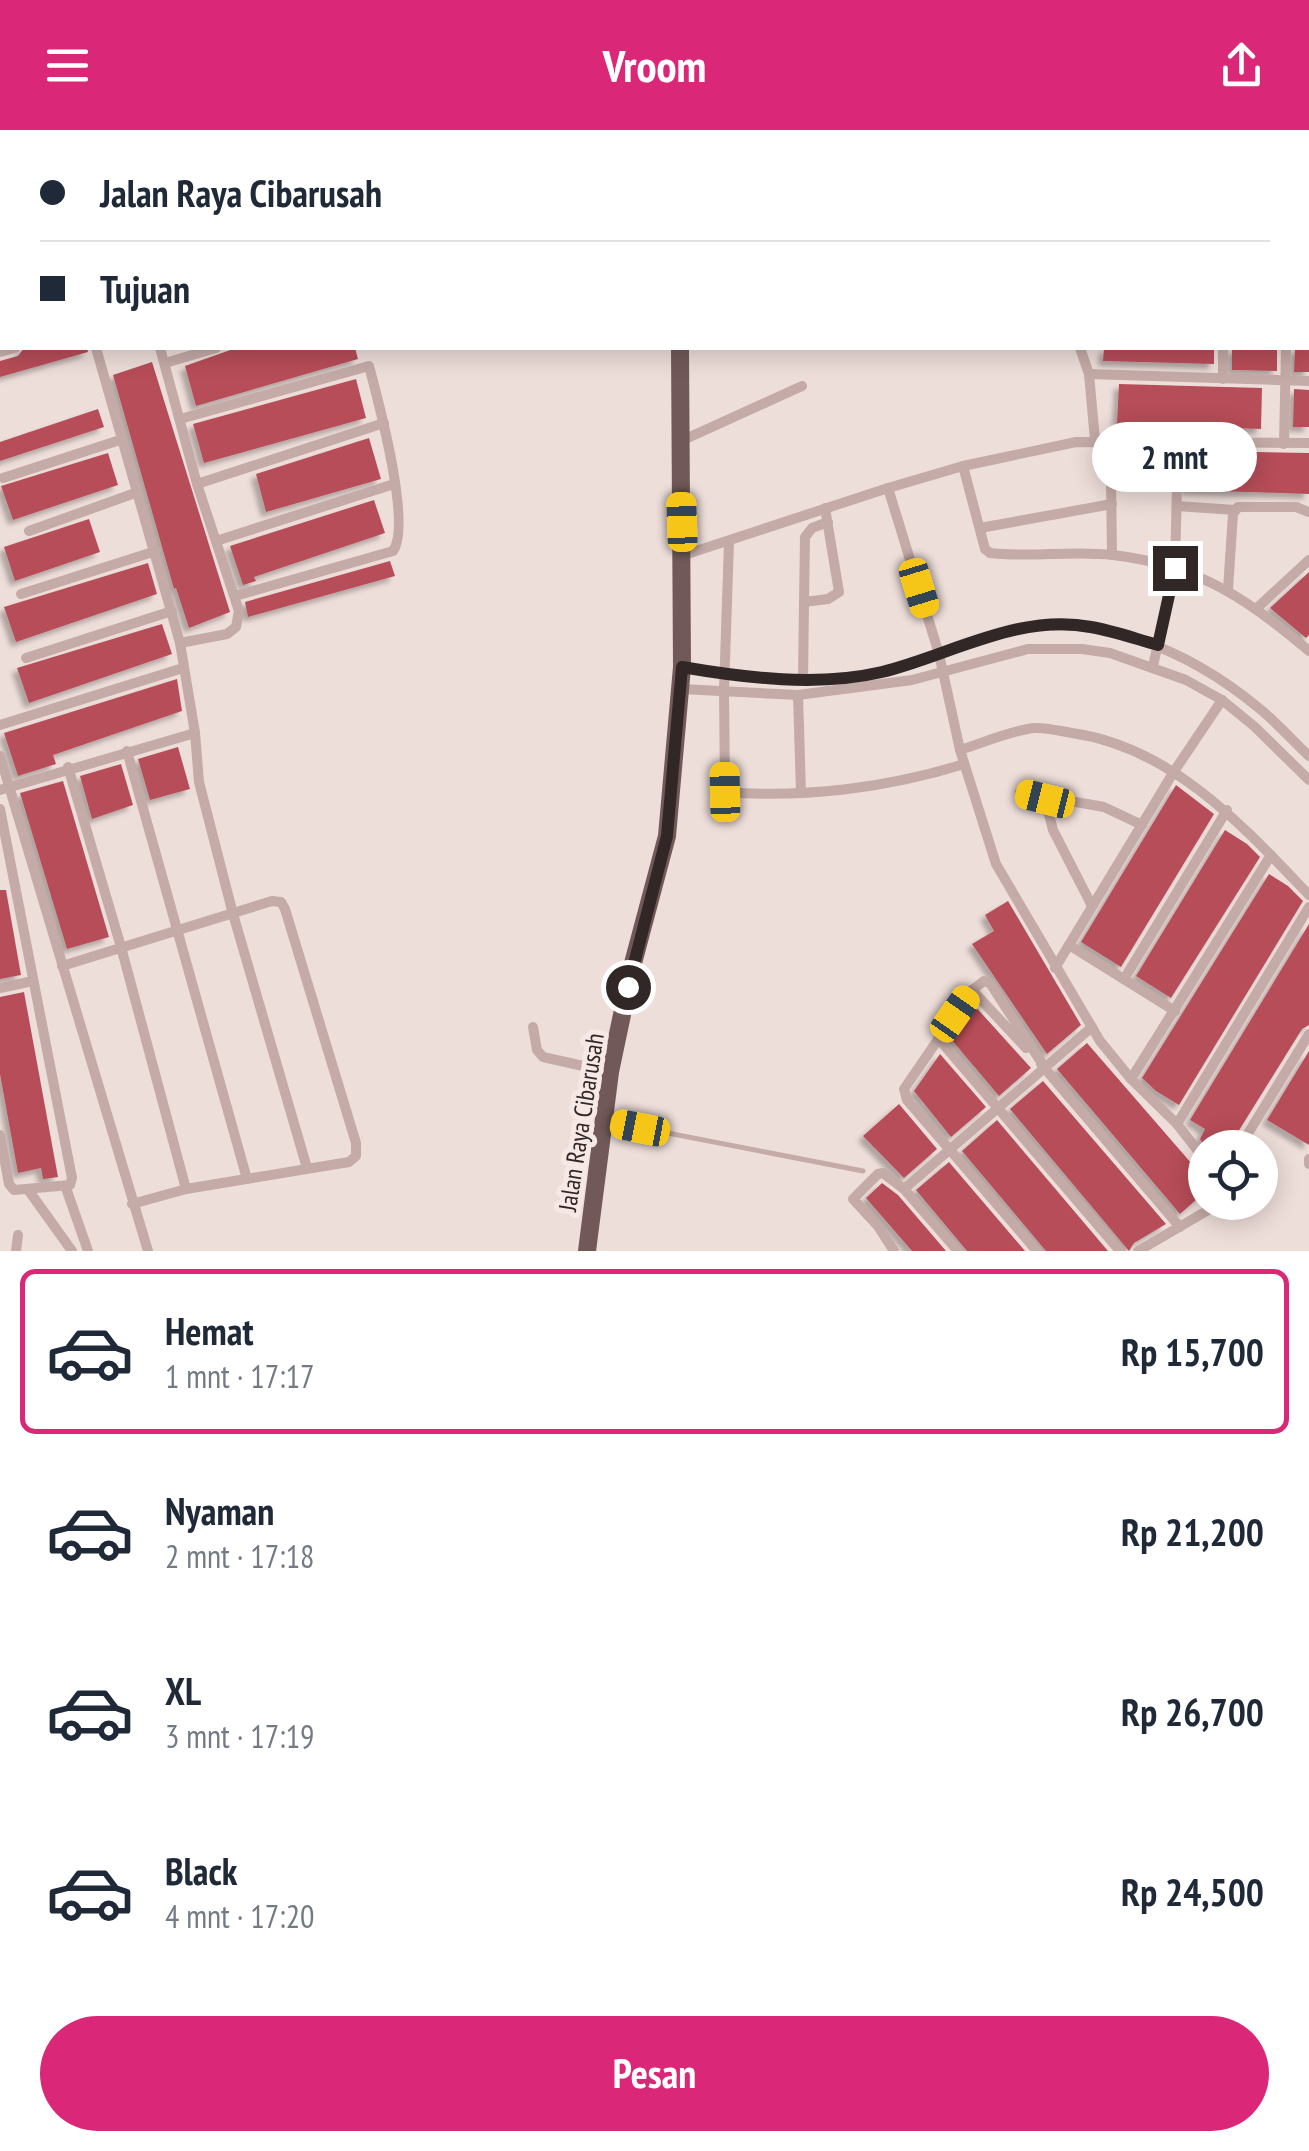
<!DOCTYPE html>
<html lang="id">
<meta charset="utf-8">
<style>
body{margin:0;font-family:"PT Sans Narrow",sans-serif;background:#f6f6f7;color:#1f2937;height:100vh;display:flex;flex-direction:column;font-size:38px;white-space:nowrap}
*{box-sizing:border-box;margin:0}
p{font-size:32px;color:#747a83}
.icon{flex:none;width:55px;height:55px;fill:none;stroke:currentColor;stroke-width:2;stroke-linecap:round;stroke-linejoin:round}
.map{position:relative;height:1121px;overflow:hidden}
.drawer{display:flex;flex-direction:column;background:#fff;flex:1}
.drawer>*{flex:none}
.guide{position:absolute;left:0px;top:0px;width:1310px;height:220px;box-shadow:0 5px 25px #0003;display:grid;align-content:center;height:220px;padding:0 40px;background:#fff}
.fabs{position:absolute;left:1188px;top:1000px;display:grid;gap:20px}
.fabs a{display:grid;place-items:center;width:90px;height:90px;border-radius:50%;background:#fff;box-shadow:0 5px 25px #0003;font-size:50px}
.end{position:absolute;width:45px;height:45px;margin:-22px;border:12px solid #322727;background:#fff;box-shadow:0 0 0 5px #fff}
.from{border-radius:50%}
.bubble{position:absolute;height:70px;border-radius:35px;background:#fff;box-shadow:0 5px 25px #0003;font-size:32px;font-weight:600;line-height:70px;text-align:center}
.car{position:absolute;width:30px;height:60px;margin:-30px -15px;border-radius:12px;box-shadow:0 0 8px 2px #0007;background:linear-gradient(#f5c518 24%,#345 0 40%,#f5c518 0 76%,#345 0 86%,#f5c518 0)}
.guide b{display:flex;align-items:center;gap:35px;height:95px;font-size:38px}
.guide b+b{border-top:2px solid #e0e1e3}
.guide i{width:25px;height:25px;background:#1f2937}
ul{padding:18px 0 0;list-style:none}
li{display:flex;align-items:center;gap:30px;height:165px;margin:0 20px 15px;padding:0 20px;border:5px solid transparent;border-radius:15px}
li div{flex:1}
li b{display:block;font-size:38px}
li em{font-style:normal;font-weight:600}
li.current{border-color:#db2777}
li>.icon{width:90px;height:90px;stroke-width:1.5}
.cta{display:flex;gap:20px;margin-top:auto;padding:20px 40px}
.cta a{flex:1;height:115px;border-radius:60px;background:#db2777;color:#fff;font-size:40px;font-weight:600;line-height:115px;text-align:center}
header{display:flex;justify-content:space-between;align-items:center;height:130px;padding:0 40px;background:#db2777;color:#fff;font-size:45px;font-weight:600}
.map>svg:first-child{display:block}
.building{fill:#b74e58;filter:url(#shadow)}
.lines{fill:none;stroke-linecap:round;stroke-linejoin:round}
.service{stroke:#c4aba7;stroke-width:5}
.minor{stroke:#c4aba7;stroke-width:10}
.primary{stroke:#725959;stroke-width:18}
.route{stroke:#322727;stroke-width:12}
.labels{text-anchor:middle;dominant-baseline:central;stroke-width:10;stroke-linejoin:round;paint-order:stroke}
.street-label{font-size:25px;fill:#322727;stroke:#f6e9e5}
</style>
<header><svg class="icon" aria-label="menu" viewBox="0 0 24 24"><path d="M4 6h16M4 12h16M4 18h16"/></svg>Vroom<svg class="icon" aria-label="share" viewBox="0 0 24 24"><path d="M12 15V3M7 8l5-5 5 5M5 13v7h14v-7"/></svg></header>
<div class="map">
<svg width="1309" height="1121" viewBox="0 0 1309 1121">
<defs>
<filter id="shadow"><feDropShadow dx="-5" dy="5" stdDeviation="2.5" flood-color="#0004"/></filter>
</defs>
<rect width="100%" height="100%" fill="#eededa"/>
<g class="building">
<polygon points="24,218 87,218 88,222 0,247 0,231 18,226"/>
<polygon points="236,218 355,218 358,229 196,276 185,236"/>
<polygon points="1104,218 1214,218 1214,234 1103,231"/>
<polygon points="1232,218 1277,218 1277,241 1232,240"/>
<polygon points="1295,218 1309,218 1309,242 1294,242"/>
<polygon points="152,232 230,482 189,498 176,458 174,459 113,245"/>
<polygon points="356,249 366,288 204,333 193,294"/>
<polygon points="1119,254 1262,258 1261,299 1117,294"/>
<polygon points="1294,259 1309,260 1309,297 1293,297"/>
<polygon points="98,279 104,297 0,331 0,312"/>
<polygon points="369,308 381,349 266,382 256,344"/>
<polygon points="1187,321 1309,323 1309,364 1186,360"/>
<polygon points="108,323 118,355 13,390 1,356"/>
<polygon points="374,370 385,403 254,447 256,451 243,455 230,416"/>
<polygon points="89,389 100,422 15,451 4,417"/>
<polygon points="390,431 395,446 248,487 245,472"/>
<polygon points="148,433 157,464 16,512 4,477"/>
<polygon points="1309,442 1309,505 1306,508 1270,478"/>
<polygon points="162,494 172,524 29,573 17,538"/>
<polygon points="177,549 182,581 53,625 56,634 18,646 4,603"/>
<polygon points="178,617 190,659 150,670 138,629"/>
<polygon points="121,634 133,675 92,689 80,646"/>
<polygon points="63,651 109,807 67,819 20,663"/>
<polygon points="1176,655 1214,684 1121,837 1081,812"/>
<polygon points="1225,700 1247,714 1260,727 1171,868 1136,846"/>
<polygon points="1269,744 1288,756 1303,771 1179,975 1156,961 1142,948"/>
<polygon points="0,760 6,760 21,845 0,849"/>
<polygon points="1008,771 1081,895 1047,924 972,814 994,801 985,785"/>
<polygon points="1309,794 1309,895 1302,899 1228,1018 1206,1018 1200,1009 1205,999 1190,990"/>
<polygon points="24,862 58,1047 51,1048 43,1049 41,1038 18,1043 0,944 0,867"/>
<polygon points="973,874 1031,938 999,966 950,908 961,898 958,895"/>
<polygon points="1087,913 1205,1049 1205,1062 1180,1084 1057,939"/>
<polygon points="1309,921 1309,1015 1267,990"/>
<polygon points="940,924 986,977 951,1007 914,961"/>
<polygon points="1043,951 1166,1094 1134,1113 1129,1121 1010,979"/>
<polygon points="899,974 937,1019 904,1048 863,1006"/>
<polygon points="997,990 1108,1121 1046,1121 962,1021"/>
<polygon points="949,1032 1025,1121 967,1121 916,1060"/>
<polygon points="882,1053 898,1065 946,1121 912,1121 866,1068"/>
</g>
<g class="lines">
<polyline class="service" points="606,991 863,1041"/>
<g class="minor">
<polyline points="152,0 153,2"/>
<polyline points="1113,0 1114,2"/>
<polyline points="1167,0 1167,2"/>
<polyline points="1276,0 1276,2"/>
<polyline points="53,2 62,0"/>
<polyline points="227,2 227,0"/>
<polyline points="710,2 730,0"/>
<polyline points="1130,2 1145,0"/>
<polyline points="0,17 2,16"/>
<polyline points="0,92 2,92"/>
<polyline points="1308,93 1309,92"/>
<polyline points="0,166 2,165"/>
<polyline points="96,218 180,513 195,603 199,652 233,784 307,1038"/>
<polyline points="160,218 197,354 239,481 236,497 227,504 180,513"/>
<polyline points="1080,218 1089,244 1095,310"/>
<polyline points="0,222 15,218"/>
<polyline points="165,233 216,218"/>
<polyline points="1089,244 1309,251"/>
<polyline points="1223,249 1223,218"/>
<path d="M180 289 369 236C378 270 412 395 393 421L235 466"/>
<polyline points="681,311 802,256"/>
<polyline points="1284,314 1286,218"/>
<path d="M963 336 985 419 990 423C1030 428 1072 420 1113 425 1197 435 1247 468 1309 521"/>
<polyline points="3,348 123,309"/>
<polyline points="1111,349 1112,425"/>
<polyline points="197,354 384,293"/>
<polyline points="888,358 939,524 960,620 996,734 1100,911 1131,949 1177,994 1205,1030"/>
<polyline points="1177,376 1235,380"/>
<polyline points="980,398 1112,374"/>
<polyline points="29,401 138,362"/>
<polyline points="216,411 394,354"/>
<path d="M729 412 724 560 725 662C804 668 888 658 964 634"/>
<polyline points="684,425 888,358 963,336 1076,312 1309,313"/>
<polyline points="1228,459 1233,384 1238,377 1296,377 1309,382"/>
<polyline points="21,464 156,421"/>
<polyline points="804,472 805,407 812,398 828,392"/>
<polyline points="1257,478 1309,430"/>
<polyline points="26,528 172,481"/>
<polyline points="1153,536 1175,438 1178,313"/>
<path d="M682 537C746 548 814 555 878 543 920 535 960 514 1001 503 1094 478 1189 520 1260 579 1277 593 1293 611 1309 626"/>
<polyline points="803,549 804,472 828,469 839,462 825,378"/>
<polyline points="682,559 798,565 912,550 1028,519 1082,519 1110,523 1186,550 1222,570 1255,597 1309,650"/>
<polyline points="798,565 801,663"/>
<polyline points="0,595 183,538"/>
<path d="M960 620C983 613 1009 601 1034 598 1045 597 1060 601 1072 603 1172 617 1243 696 1309 765"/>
<polyline points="127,621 247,1049"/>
<polyline points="0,626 148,1121"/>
<polyline points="68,637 121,817 186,1059"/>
<polyline points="0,660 195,603"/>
<polyline points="1020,662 1104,677 1142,695"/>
<polyline points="1045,669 1053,700 1092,776"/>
<polyline points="0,679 72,1048 70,1055 14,1060 9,1054 0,1005"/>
<polyline points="1069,815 1175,881"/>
<polyline points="62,836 272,771 281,772 285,779 356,1013 356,1026 349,1032 186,1059 132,1074"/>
<polyline points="1055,838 1173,643 1222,570"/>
<polyline points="1124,849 1227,680"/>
<polyline points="0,858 33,851"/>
<polyline points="972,860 1026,918"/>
<polyline points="533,897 537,920 543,927 610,942"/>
<polyline points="938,908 1120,1121"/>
<polyline points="1041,934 1180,1097"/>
<polyline points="1131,949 1271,725"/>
<polyline points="1177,994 1309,777"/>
<polyline points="1239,1018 1309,904"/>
<polyline points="1309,1029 1309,1034"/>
<polyline points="66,1058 88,1121"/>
<polyline points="904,1059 1092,897"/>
<polyline points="29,1061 72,1121"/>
<polyline points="16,1121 18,1105"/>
<polyline points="894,1121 878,1096 853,1069 878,1044 883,1043 904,1059 958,1121"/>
<polyline points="1037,1121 907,970 904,959 972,860 984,851 990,853 1045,938"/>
<polyline points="1138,1121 1222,1072"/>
</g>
<g class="primary">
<polyline points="683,0 684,2"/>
<polyline points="587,1121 610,942 632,837 667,706 682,537 680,218"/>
</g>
</g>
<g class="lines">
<path class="route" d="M628 857 667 706 682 537C746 548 818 557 882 542 950 525 1019 483 1091 497 1114 501 1136 509 1158 515L1175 438"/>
</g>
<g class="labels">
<g class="street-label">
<text transform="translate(581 992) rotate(-81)">Jalan Raya Cibarusah</text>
</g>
</g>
</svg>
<div class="fabs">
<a><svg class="icon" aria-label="locate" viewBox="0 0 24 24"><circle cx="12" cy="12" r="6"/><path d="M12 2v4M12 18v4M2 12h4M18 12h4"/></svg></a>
</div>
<i class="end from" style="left:628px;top:857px"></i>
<i class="end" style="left:1175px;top:438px"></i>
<div class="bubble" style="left:1092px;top:292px;width:165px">2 mnt</div>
<i class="car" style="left:682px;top:392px;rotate:358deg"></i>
<i class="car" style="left:919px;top:458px;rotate:163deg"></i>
<i class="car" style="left:725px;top:662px;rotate:359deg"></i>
<i class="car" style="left:1045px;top:669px;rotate:284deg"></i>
<i class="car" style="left:955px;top:884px;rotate:35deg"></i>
<i class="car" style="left:640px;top:998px;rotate:281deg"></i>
<div class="guide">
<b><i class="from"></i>Jalan Raya Cibarusah</b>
<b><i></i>Tujuan</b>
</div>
</div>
<section class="drawer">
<ul>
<li class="current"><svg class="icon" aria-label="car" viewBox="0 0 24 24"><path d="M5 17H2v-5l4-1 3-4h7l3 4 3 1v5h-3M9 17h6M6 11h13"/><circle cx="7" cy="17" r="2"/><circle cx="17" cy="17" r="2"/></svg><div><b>Hemat</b><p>1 mnt · 17:17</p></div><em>Rp 15,700</em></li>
<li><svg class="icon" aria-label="car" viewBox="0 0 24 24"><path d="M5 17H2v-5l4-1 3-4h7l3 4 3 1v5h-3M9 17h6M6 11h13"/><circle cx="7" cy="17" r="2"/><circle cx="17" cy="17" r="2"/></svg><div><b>Nyaman</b><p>2 mnt · 17:18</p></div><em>Rp 21,200</em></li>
<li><svg class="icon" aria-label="car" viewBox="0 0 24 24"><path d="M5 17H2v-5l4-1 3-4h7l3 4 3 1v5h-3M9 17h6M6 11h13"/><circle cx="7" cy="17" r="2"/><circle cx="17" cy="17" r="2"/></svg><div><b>XL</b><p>3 mnt · 17:19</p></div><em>Rp 26,700</em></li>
<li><svg class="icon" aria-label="car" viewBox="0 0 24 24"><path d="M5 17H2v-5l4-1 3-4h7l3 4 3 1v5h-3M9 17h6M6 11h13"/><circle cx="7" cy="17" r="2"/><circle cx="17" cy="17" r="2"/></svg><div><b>Black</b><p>4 mnt · 17:20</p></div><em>Rp 24,500</em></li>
</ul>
<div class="cta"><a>Pesan</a></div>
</section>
